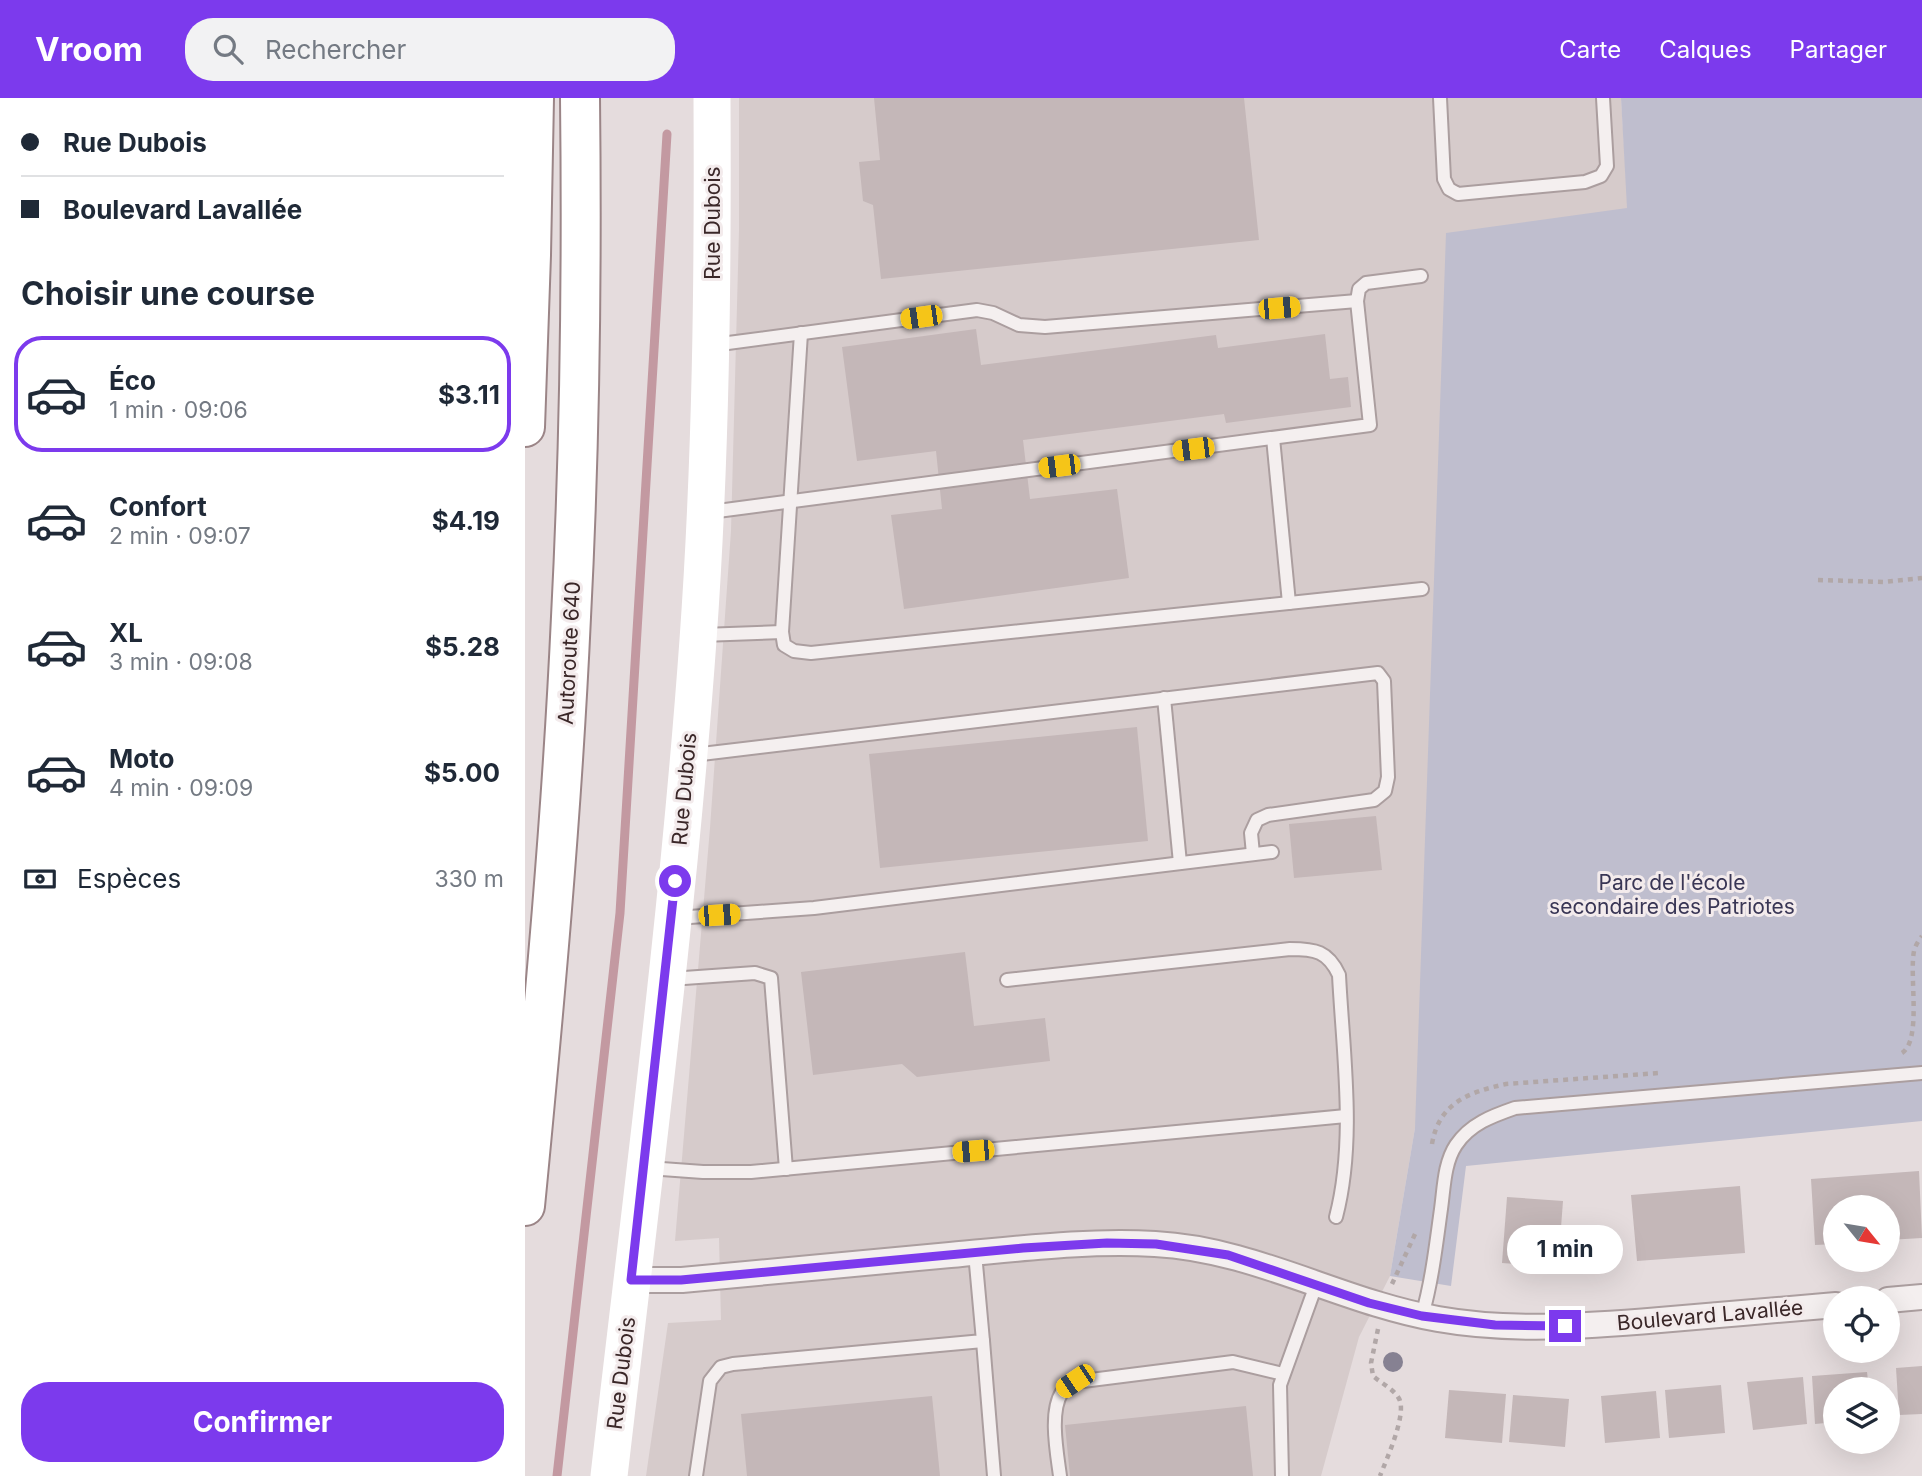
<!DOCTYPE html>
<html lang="fr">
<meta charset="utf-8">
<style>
body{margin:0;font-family:Inter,sans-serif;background:#f2f2f3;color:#1f2937;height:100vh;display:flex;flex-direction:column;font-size:26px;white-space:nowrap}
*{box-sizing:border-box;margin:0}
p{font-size:23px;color:#747a83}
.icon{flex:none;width:38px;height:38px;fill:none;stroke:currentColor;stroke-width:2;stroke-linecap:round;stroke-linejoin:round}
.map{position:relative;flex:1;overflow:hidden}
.side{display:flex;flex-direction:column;background:#fff;width:525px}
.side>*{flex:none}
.top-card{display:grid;align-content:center;height:154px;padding:0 21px;background:#fff}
.needle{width:46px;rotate:120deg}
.tools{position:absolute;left:1298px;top:1097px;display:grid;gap:14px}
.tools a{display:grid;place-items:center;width:77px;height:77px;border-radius:50%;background:#fff;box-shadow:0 7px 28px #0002;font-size:35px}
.end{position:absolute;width:32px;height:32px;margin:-16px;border:9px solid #7c3aed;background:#fff;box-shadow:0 0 0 4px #fff}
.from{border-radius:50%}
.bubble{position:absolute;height:49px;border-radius:24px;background:#fff;box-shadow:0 7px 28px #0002;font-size:23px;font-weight:700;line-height:49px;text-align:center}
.car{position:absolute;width:21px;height:42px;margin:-21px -10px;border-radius:9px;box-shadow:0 0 5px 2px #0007;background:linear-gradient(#f5c518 24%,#345 0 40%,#f5c518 0 76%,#345 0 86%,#f5c518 0)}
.top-card b{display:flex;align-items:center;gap:24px;height:66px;font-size:26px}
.top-card b+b{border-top:2px solid #e0e1e3}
.top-card i{width:18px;height:18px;background:#1f2937}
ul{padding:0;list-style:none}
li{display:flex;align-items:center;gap:21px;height:116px;margin:0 14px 10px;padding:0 7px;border:4px solid transparent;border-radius:28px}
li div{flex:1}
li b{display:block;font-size:26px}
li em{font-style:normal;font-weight:700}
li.active{border-color:#7c3aed}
li>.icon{width:63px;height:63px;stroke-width:1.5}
h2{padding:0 21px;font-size:32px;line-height:84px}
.pay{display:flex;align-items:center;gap:18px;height:77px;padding:0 21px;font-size:26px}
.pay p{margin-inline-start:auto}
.action{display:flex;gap:14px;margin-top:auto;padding:14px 21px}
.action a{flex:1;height:80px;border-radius:28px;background:#7c3aed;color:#fff;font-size:28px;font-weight:700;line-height:80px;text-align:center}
header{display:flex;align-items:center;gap:42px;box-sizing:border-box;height:98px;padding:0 35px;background:#7c3aed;color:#fff}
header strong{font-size:33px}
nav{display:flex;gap:38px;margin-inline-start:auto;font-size:24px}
.search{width:490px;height:63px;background:#f2f2f3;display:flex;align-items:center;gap:18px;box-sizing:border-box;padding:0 24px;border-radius:28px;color:#747a83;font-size:26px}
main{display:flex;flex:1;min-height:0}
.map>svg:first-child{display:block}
.built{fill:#d6cbcb}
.green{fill:#bfbece}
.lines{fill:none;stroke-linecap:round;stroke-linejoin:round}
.stream{stroke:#c399a1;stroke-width:9}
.building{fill:#c4b7b8}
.lane-casing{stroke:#ab9e9f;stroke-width:16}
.street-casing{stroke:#ab9e9f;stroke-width:28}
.highway-casing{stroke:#9b8587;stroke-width:42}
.path{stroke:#b1a7a7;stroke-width:4.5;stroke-dasharray:5 5;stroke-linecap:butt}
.lane{stroke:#f4efef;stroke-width:12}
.street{stroke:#f4efef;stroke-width:24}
.secondary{stroke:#fff;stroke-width:37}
.highway{stroke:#fff;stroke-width:38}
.tree{fill:#868192}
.route{stroke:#7c3aed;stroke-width:9}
.labels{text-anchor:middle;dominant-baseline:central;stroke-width:6;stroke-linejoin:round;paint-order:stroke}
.street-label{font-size:21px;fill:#3a2728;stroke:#f3ebec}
.park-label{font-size:21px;fill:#393655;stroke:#f3ebec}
</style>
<header>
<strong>Vroom</strong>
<div class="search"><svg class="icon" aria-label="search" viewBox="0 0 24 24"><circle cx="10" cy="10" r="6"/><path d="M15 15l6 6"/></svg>Rechercher</div>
<nav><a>Carte</a><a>Calques</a><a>Partager</a></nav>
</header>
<main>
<section class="side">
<div class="top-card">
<b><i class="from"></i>Rue Dubois</b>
<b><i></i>Boulevard Lavallée</b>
</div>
<h2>Choisir une course</h2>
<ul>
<li class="active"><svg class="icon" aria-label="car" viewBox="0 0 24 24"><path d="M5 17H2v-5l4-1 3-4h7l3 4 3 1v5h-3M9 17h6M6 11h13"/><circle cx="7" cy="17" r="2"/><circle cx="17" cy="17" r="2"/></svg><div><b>Éco</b><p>1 min · 09:06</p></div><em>$3.11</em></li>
<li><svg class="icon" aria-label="car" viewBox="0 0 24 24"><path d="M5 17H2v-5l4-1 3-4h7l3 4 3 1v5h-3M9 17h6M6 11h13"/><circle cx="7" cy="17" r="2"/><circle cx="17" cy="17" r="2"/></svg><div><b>Confort</b><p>2 min · 09:07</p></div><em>$4.19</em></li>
<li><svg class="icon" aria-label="car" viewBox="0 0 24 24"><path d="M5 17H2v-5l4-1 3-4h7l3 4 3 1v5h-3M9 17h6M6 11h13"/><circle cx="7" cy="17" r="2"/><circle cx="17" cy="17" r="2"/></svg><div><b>XL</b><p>3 min · 09:08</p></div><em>$5.28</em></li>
<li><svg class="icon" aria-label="car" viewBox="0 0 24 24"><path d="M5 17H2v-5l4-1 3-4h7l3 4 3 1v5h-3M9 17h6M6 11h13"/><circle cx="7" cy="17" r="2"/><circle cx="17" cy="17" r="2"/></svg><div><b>Moto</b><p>4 min · 09:09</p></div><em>$5.00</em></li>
</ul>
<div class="pay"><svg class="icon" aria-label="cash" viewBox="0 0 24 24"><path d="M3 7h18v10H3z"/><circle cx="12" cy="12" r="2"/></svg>Espèces<p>330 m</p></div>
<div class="action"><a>Confirmer</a></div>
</section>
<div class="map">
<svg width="1397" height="1378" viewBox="0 0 1397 1378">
<rect width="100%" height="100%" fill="#e5dcdd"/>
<polygon class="built" points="214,0 1096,0 1103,111 890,1030 865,1178 834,1239 796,1378 121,1378 143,1225 196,1222 194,1140 150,1143 185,730 206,433 214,132"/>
<polygon class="green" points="1096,0 1397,0 1397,1023 941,1068 926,1188 865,1178 890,1030 921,135 1102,110"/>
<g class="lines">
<polyline class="stream" points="32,1378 95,815 142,36"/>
</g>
<g class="building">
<polygon points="349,0 719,0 734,142 356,181 348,107 338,103 334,64 355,62"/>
<polygon points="451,231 456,267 691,237 693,250 800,236 805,281 823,279 826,309 701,325 699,316 498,342 505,401 592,391 604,480 379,511 366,417 417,411 411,353 332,363 317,249"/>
<polygon points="612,629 623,743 355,770 344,656"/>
<polygon points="851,718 857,772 769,780 764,726"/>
<polygon points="440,854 449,928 520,920 525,963 392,979 377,966 288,977 276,874"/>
<polygon points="1394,1073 1397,1140 1363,1142 1363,1110 1311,1110 1311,1146 1290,1147 1286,1081"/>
<polygon points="1215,1088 1220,1155 1112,1163 1106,1097"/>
<polygon points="982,1099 1038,1103 1033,1169 977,1165"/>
<polygon points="1397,1268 1397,1316 1374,1317 1371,1270"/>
<polygon points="1342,1274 1344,1292 1311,1292 1311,1324 1290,1326 1287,1278"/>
<polygon points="1278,1279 1282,1326 1228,1332 1222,1284"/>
<polygon points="1196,1287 1200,1335 1144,1340 1140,1292"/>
<polygon points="924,1292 981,1296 977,1345 920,1340"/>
<polygon points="1131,1293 1135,1340 1080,1345 1076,1298"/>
<polygon points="988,1297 1044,1301 1040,1349 984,1344"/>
<polygon points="407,1298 415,1378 222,1378 216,1316"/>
<polygon points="721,1308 728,1378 545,1378 540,1327"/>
</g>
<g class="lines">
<defs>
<g id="lane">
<polyline points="915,0 919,81 924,91 933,96 1060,84 1076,78 1082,68 1078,0"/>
<polyline points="276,235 257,534 259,547 269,553 286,555 897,491"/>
<polyline points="188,247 452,212 468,215 494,227 520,229 832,203"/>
<polyline points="748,340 764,505"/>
<polyline points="185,414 845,327 832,203 834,191 841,185 896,178"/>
<polyline points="177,537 257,534"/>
<polyline points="639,600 655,765"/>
<polyline points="168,657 853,575 859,583 863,679 860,693 849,702 743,717 732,722 726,735 728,756"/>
<polyline points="151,820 289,810 747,754"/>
<polyline points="145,881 230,875 246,880 261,1071"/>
<path d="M482 882 765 851C790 851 803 853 814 877 818 956 831 1042 811 1119"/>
<polyline points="123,1070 178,1074 226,1074 821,1018"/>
<path d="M897 1218C907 1183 911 1147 916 1111 919 1090 919 1065 931 1047 945 1026 967 1018 990 1010L1397 975"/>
<polyline points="458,1243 469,1378"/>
<polyline points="171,1378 185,1283 196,1269 208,1266 458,1243 450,1155"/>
<path d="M535 1378C532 1355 524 1314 537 1294 539 1289 545 1287 550 1284L708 1264 758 1276"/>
<polyline points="757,1378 755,1287 791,1187"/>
</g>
<g id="street">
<path d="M106 1182H157C246 1174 336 1165 425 1157 493 1151 562 1142 630 1146 729 1151 816 1204 913 1221 986 1234 1062 1228 1135 1222 1194 1217 1252 1212 1311 1207"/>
<polyline points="1363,1202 1397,1199"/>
</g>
<g id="highway">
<polyline points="0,329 6,157 9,0"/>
<path d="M0 1108C19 912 37 716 46 519 55 346 57 173 55 0"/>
</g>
</defs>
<use href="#lane" class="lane-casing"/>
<use href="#street" class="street-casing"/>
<use href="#highway" class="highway-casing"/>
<g class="path">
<polyline points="1293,482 1359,484 1397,480"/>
<path d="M1377 955C1397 942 1384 878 1389 853 1390 848 1394 842 1397 838"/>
<path d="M907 1046C914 1004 945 994 981 986L1134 975"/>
<polyline points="867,1186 891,1134"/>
<path d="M853 1231 846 1265 848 1278C856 1285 867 1290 873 1299 884 1313 861 1362 855 1378"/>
</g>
<use href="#lane" class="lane"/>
<use href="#street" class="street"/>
<path class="secondary" d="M84 1378C116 1100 153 821 173 542 186 361 188 181 187 0"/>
<use href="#highway" class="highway"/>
</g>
<circle class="tree" cx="868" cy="1264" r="10"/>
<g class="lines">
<polyline class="route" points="150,783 106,1182 156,1182 498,1150 582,1145 631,1146 703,1157 844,1205 897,1218 970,1227 1040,1228"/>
</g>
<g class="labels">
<g class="street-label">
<text transform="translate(187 125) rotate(-90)">Rue Dubois</text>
<text transform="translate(44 555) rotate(-87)">Autoroute 640</text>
<text transform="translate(159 691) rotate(-85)">Rue Dubois</text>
<text transform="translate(1185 1217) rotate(-5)">Boulevard Lavallée</text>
<text transform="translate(96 1275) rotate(-83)">Rue Dubois</text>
</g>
<g class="park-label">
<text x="1147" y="784">Parc de l'école<tspan x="1147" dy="24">secondaire des Patriotes</tspan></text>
</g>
</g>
</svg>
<div class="tools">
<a><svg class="needle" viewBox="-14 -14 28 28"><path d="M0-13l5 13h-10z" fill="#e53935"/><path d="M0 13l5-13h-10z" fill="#747a83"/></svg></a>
<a><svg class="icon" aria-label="locate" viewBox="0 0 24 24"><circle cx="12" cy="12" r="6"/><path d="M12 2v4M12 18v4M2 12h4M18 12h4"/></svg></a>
<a><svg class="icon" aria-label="layers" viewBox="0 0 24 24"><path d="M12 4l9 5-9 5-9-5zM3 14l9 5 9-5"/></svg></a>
</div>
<i class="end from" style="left:150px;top:783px"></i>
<i class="end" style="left:1040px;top:1228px"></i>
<div class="bubble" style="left:982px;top:1127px;width:116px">1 min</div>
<i class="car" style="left:754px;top:210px;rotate:85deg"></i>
<i class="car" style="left:396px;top:219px;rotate:262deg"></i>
<i class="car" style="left:668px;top:351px;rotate:263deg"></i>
<i class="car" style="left:534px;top:368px;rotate:263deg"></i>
<i class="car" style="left:194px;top:817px;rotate:86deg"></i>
<i class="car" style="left:448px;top:1053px;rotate:265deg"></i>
<i class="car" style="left:550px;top:1283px;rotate:236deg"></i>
</div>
</main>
